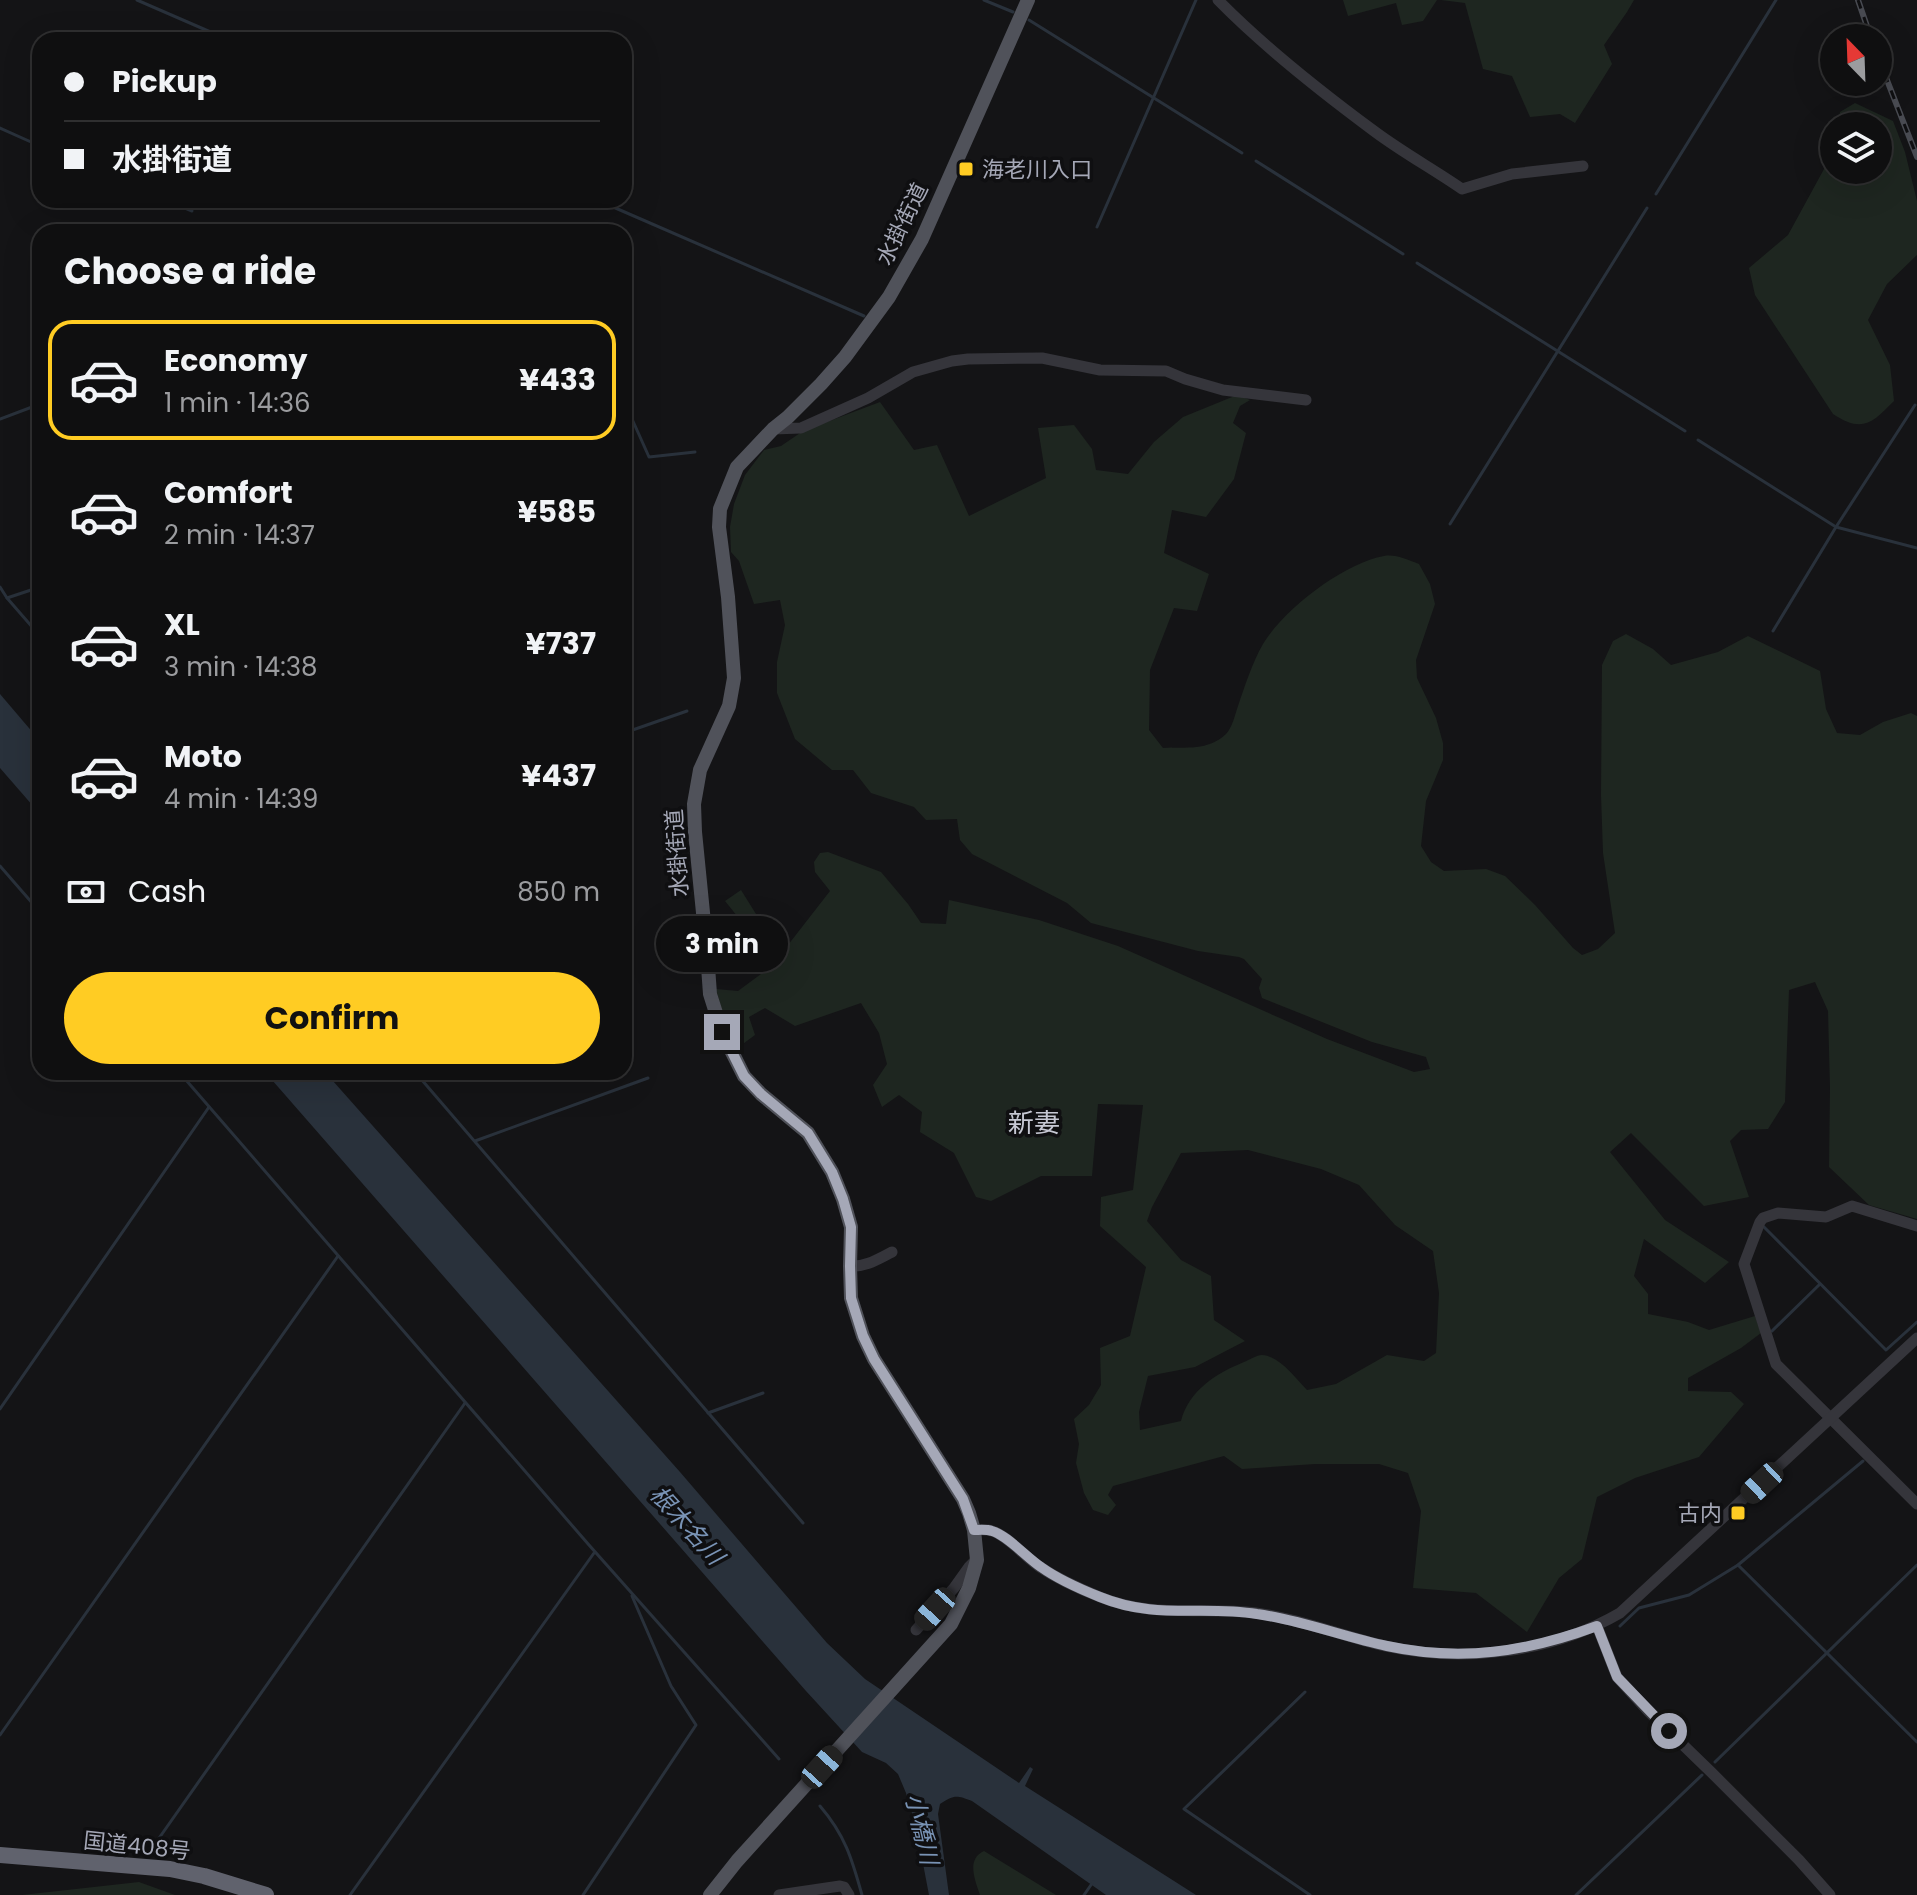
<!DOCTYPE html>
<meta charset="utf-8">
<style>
body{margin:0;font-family:Poppins,"Noto Sans JP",sans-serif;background:#1d1d1e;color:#f1f3f6;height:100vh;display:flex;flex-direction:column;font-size:30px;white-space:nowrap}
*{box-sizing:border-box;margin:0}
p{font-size:26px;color:#9b9c9f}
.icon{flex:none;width:44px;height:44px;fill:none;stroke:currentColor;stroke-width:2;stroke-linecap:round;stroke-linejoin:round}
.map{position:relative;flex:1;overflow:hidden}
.sheet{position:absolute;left:32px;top:224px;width:600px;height:856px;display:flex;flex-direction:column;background:#0f0f10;border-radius:24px;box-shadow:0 8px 32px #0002,0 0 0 2px #2f2f30}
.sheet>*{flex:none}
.hud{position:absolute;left:32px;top:32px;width:600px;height:176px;border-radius:24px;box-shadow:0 8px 32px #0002,0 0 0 2px #2f2f30;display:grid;align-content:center;height:176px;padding:0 32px;background:#0f0f10}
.needle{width:52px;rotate:337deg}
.buttons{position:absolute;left:1820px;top:24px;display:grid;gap:16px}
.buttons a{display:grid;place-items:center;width:72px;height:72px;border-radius:50%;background:#0f0f10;box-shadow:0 8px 32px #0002,0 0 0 2px #2f2f30;font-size:40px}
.end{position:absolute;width:36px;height:36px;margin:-18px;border:10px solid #a5a8b7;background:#111;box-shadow:0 0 0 4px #111}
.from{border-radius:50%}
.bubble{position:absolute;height:56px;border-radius:28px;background:#0f0f10;box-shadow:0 8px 32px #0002,0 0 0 2px #2f2f30;font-size:26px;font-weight:700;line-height:56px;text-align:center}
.car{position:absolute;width:24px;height:48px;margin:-24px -12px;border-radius:10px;box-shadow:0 0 6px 2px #0007;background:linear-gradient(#222 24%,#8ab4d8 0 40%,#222 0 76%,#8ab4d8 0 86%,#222 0)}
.hud b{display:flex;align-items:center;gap:28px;height:76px;font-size:30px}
.hud b+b{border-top:2px solid #2f2f30}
.hud i{width:20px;height:20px;background:#f1f3f6}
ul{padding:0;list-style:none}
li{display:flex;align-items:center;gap:24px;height:120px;margin:0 16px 12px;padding:0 16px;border:4px solid transparent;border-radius:24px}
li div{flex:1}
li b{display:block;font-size:30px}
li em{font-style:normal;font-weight:700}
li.current{border-color:#ffcc23}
li>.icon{width:72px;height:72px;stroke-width:1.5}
h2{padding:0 32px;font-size:36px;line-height:96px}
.pay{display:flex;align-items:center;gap:20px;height:88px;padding:0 32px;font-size:30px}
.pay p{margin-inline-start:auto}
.button{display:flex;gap:16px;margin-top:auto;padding:16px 32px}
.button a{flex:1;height:92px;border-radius:48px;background:#ffcc23;color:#111;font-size:32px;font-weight:700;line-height:92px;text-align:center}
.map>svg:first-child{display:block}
.green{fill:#1e2620;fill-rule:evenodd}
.water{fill:#29313b}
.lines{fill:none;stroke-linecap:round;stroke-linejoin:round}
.stream{stroke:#29313b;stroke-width:3}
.minor{stroke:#35353b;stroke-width:11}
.major{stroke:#50525a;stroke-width:14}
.highway{stroke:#60626d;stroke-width:16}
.rail-casing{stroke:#494b52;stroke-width:6}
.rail{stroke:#0f0f11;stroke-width:3;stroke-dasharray:9;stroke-linecap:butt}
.route{stroke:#a5a8b7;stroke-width:10}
.poi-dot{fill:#ffcc23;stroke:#0f0f11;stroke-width:3}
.labels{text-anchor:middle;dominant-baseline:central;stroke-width:7;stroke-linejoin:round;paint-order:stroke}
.poi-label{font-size:22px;fill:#a5a8b7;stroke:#0f0f11;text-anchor:start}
.street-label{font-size:22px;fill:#a5a8b7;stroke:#0f0f11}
.water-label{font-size:24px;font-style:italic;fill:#7993b5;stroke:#0f0f11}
.quarter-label{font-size:26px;fill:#c6c8d3;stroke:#0f0f11}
</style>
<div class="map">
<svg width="1917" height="1895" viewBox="0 0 1917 1895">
<rect width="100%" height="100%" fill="#141416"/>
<g class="green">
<polygon points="1343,0 1437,0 1423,21 1402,25 1396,3 1348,16"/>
<polygon points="1441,0 1634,0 1627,12 1604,45 1612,64 1575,123 1560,114 1530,117 1512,76 1483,69 1465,3"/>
<path d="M1855 103 1893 121 1905 152 1917 201V255L1887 284 1868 320 1890 365 1894 401C1873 422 1863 434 1833 414L1755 295 1749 268 1788 235 1824 169 1834 137V170H1878V126H1837L1840 112Z"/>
<path d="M1237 395 1250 400 1240 406 1233 423 1246 433 1234 479 1206 517 1172 510 1164 553 1209 574 1197 611 1174 608 1150 670 1149 730 1163 748C1186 747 1208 751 1226 734 1232 728 1235 715 1238 706 1245 686 1252 663 1263 644 1284 609 1344 563 1384 556 1396 554 1408 560 1419 564L1430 584 1435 604 1416 660 1417 678 1436 718 1443 743V760L1426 801 1421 846 1431 862 1444 871 1486 869 1505 876 1535 905 1573 948 1582 955 1598 949 1615 933 1603 853 1601 795 1602 665 1613 641 1626 634 1653 649 1671 665 1718 652 1748 636 1820 671 1826 709 1837 733 1860 735 1883 722 1911 713 1917 716V1219L1869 1205 1829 1167 1830 1088 1828 1011 1815 982 1789 990 1785 1102 1768 1129 1741 1130 1730 1141 1749 1197 1704 1206 1631 1133 1610 1152 1665 1220 1729 1262 1705 1283 1644 1239 1634 1276 1648 1294V1314L1688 1322 1709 1330 1755 1316 1761 1333 1741 1348 1688 1378V1391L1731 1392 1744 1404 1699 1457 1635 1478 1597 1497 1582 1559 1559 1578 1527 1632 1476 1593 1413 1588 1421 1511 1408 1473 1379 1464H1315L1242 1469 1224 1456 1113 1486 1108 1495 1116 1505 1108 1515 1093 1510 1084 1493 1076 1463 1079 1444 1074 1419 1089 1405 1101 1385 1100 1348 1130 1336 1146 1267 1100 1226 1101 1197 1133 1190 1143 1105 1098 1104 1092 1176H1041L991 1201 976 1197 954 1153 920 1132 922 1112 899 1095 882 1107 873 1085 887 1064 879 1033 861 1003 795 1026 765 1008 749 1017 755 1035 736 1049 725 1021 716 989 738 991 761 974 737 942 750 932 725 901 741 890 781 954 830 891 815 872 814 862 820 853 828 852 881 872 908 904 921 923 946 924 949 900 1039 920 1118 946 1327 1039 1414 1072 1430 1069 1426 1057 1372 1042 1262 998 1259 988 1262 979 1244 959 1239 957 1198 951 1091 923 1067 903 972 854 960 840 957 819 926 820 914 807 871 793 853 770H832L795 739 777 693V662L785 625 780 600 754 604 739 561 731 552 730 527 734 504 745 475 764 450 781 446 803 431 880 402 914 450 937 445 969 516 1046 478 1038 428 1074 425 1092 449 1096 470 1128 474 1154 442 1183 417ZM1248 1150 1321 1169 1359 1185 1395 1225 1433 1251 1439 1293 1436 1353 1424 1361 1387 1355 1336 1384 1307 1390C1295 1378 1280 1356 1262 1355 1257 1355 1249 1360 1244 1362 1217 1373 1189 1390 1181 1421L1140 1430 1139 1412 1148 1376 1195 1367 1245 1341 1214 1320 1211 1276 1181 1260 1147 1221 1152 1207 1181 1153Z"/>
<path d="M984 1851 1056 1895H980C975 1880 966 1859 984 1851Z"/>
<polygon points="139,1882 175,1895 22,1895"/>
</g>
<g class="water">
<polygon points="0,694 40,741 40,814 0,768"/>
<path d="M265 1072H325L680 1472 827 1643 865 1679 1019 1783 1030 1767 1033 1769 1025 1786 1196 1895H1106L972 1801C956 1795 954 1795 940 1804L938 1814 949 1895H929L916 1827 906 1793 898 1774 886 1763 862 1752 806 1691Z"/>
</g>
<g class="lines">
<g class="stream">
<polyline points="137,0 229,40"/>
<polyline points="984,0 1013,12"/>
<polyline points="1029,20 1242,153"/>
<polyline points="0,128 40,146"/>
<polyline points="1256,161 1403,254"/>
<polyline points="1656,194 1776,0"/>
<polyline points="166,200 192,211"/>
<polyline points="597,200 864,316"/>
<polyline points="1097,227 1196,0"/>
<polyline points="1417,263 1685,431"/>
<polyline points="624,408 628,410 649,457 695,452"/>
<polyline points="0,419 40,404"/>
<polyline points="1698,440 1836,527 1917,548"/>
<polyline points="1450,524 1647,208"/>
<polyline points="0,587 7,598 40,636"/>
<polyline points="7,598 40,587"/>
<polyline points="1773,631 1836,527 1915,405"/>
<polyline points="624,733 687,711"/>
<polyline points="0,866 40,912"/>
<polyline points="179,1072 589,1545 779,1759"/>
<polyline points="415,1072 803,1523"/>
<polyline points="475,1141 648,1078"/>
<polyline points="1764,1227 1886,1350 1917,1322"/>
<polyline points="1772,1331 1820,1284"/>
<polyline points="0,1409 209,1107"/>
<polyline points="708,1413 763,1393"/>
<polyline points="1738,1565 1917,1742"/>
<polyline points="1620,1626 1639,1608 1689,1595 1738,1565 1863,1461"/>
<polyline points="1305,1692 1184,1809 1310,1895"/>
<polyline points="0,1735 338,1256"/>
<polyline points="1715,1762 1917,1565"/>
<path d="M820 1806C845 1835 852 1859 862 1895"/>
<polyline points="150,1851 465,1403"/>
<polyline points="350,1895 594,1553"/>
<polyline points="583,1895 696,1725 671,1686 632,1596"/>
<polyline points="1084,1895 1093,1882"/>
<polyline points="1576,1895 1702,1775"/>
</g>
<g class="minor">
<path d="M1218 0C1265 48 1320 91 1374 131 1402 152 1433 169 1462 189L1512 174 1583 166"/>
<polyline points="773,429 801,428 868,398 913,372 952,361 968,359 1042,358 1100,370 1166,371 1185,379 1223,390 1306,400"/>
<polyline points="1917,1226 1852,1206 1826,1217 1778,1213 1763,1218 1760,1222 1744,1264 1776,1364 1917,1504"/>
<path d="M850 1266C866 1267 878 1259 892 1252"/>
<path d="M974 1530C979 1530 986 1529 992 1531 1007 1535 1026 1558 1040 1567 1058 1579 1080 1589 1100 1597 1154 1619 1201 1606 1256 1613 1300 1619 1342 1636 1385 1646 1463 1663 1551 1653 1620 1613L1917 1338"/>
<polyline points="1597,1626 1617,1677 1648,1711 1711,1772 1799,1860 1830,1895"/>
<polyline points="916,1630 954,1588 969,1567 975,1561"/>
<polyline points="779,1895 840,1886 844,1887 849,1895"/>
</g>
<polyline class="major" points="710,1895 737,1861 951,1624 969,1588 977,1560 974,1530 969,1513 963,1499 874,1359 863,1336 851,1298 850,1266 851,1227 843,1199 832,1172 808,1133 761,1094 744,1076 722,1032 710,994 707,953 695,832 694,804 700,770 729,706 734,678 728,597 719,527 720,509 737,467 773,429 788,417 821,384 845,357 889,297 922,239 1028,0"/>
<polyline class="highway" points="0,1855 170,1869 204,1876 266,1895"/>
<defs>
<g id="rail">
<polyline points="1858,0 1871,38"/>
<polyline points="1878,57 1917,157"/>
</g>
</defs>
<use href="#rail" class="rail-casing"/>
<use href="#rail" class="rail"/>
</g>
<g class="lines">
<path class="route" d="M722 1032 744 1076 761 1094 808 1133 832 1172 843 1199 851 1227 850 1266 851 1298 863 1336 874 1359 963 1499 974 1530C979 1530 986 1529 992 1531 1007 1535 1027 1558 1041 1567 1059 1580 1080 1589 1100 1597 1156 1620 1202 1605 1257 1614 1301 1620 1344 1637 1387 1646 1461 1662 1527 1652 1597 1626L1617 1677 1669 1731"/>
</g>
<g class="poi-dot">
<rect x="958" y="161" width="16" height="16" rx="4"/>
<rect x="1730" y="1505" width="16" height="16" rx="4"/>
</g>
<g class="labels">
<g class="poi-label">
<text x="982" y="169">海老川入口</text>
<text x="1722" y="1513" text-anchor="end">古内</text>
</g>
<g class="street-label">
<text transform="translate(902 224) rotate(-64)">水掛街道</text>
<text transform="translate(677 853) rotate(-94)">水掛街道</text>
<text transform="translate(137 1846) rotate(6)">国道408号</text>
</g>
<g class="water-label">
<text transform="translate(687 1525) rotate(48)">根木名川</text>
<text transform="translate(922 1829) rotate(77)">小橋川</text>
</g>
<g class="quarter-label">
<text x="1034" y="1123">新妻</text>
</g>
</g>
</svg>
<div class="buttons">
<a><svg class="needle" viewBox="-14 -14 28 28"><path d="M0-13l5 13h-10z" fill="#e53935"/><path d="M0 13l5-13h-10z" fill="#9b9c9f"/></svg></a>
<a><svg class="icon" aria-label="layers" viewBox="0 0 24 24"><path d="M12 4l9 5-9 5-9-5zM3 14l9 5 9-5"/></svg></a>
</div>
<i class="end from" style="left:1669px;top:1731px"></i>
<i class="end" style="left:722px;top:1032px"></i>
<div class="bubble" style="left:656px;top:916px;width:132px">3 min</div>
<i class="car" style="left:1762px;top:1483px;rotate:227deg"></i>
<i class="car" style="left:935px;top:1609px;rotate:222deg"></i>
<i class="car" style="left:822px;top:1767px;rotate:42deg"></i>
<div class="hud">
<b><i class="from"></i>Pickup</b>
<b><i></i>水掛街道</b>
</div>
<section class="sheet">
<h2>Choose a ride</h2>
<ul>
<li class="current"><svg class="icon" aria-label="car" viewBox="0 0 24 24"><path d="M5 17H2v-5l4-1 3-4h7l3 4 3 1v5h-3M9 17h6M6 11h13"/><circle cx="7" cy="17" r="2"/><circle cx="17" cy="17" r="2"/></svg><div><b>Economy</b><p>1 min · 14:36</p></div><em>¥433</em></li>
<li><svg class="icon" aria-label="car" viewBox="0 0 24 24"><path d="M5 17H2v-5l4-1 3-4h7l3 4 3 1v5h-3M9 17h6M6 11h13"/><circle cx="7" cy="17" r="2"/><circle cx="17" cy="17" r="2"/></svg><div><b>Comfort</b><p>2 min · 14:37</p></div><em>¥585</em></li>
<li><svg class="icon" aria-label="car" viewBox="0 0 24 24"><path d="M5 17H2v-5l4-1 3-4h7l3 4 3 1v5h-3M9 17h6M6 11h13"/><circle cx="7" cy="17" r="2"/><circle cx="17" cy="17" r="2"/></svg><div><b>XL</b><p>3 min · 14:38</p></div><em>¥737</em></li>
<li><svg class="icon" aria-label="car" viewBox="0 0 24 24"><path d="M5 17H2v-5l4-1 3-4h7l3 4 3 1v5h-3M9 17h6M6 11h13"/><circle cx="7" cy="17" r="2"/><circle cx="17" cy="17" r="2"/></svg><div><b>Moto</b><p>4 min · 14:39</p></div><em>¥437</em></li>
</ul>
<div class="pay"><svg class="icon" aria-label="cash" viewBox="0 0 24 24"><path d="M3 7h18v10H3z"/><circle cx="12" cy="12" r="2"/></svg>Cash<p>850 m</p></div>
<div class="button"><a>Confirm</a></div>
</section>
</div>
